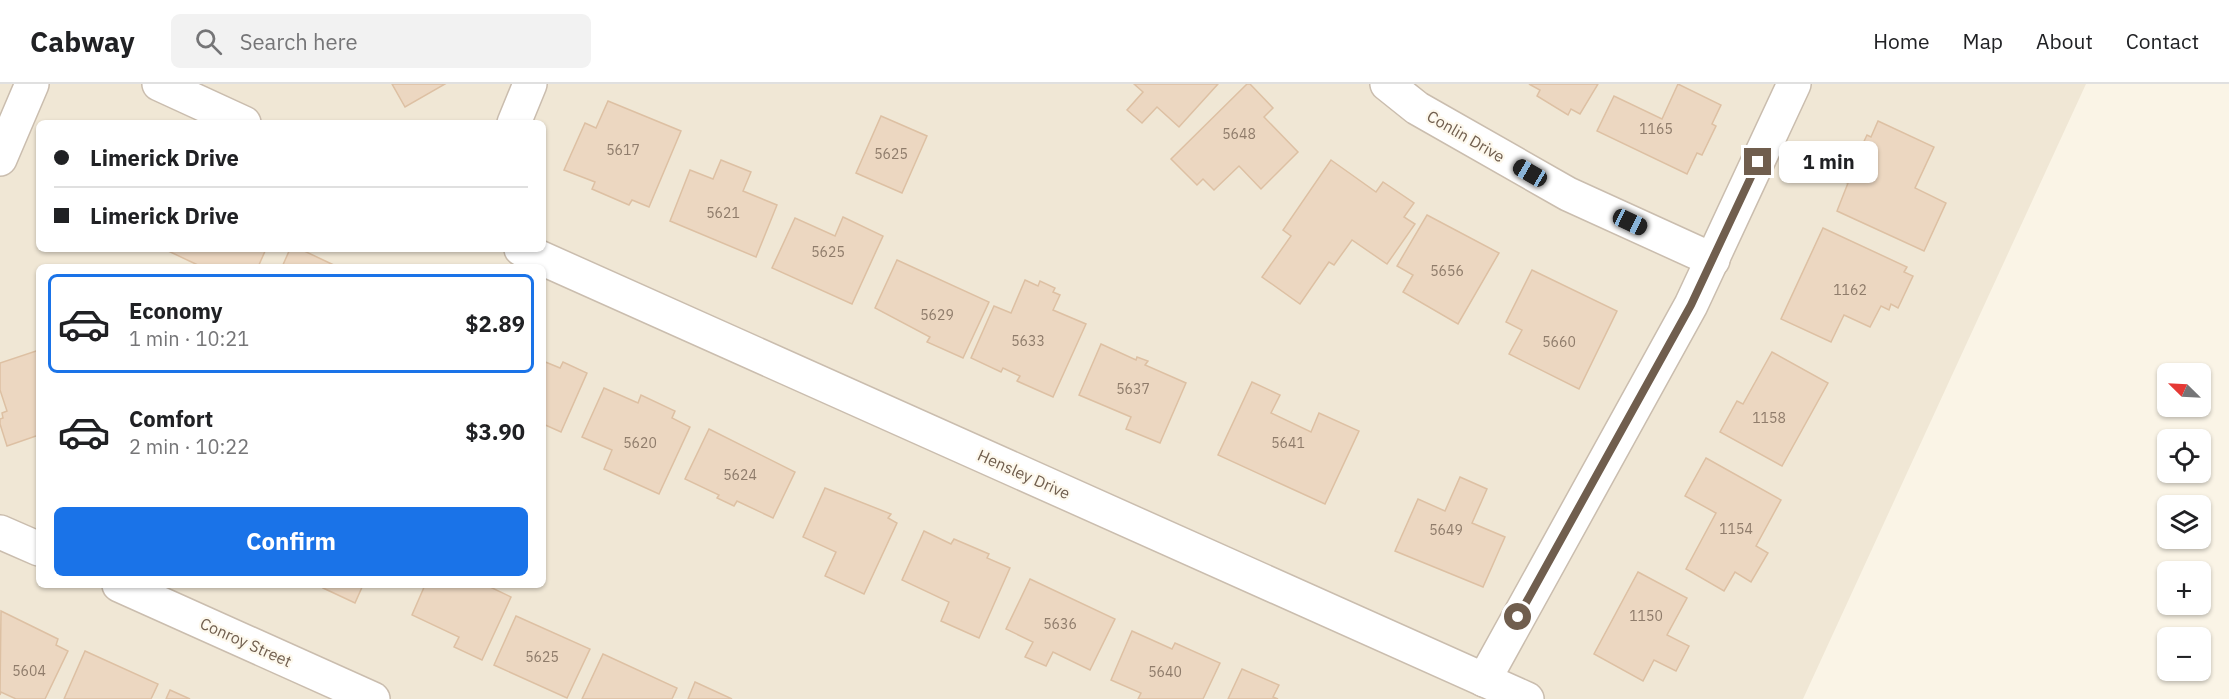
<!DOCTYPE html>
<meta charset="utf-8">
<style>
body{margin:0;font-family:"IBM Plex Sans",sans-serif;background:#f2f2f2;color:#202124;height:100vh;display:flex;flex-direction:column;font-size:22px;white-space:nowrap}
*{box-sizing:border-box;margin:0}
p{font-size:20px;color:#757577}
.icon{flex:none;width:33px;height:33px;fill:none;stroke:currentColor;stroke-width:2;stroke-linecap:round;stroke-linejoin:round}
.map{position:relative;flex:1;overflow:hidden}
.drawer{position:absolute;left:36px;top:180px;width:510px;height:324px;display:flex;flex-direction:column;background:#fff;border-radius:9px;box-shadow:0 2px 4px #0004}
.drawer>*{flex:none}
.top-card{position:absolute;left:36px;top:36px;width:510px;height:132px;border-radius:9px;box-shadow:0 2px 4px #0004;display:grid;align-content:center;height:132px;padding:0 18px;background:#fff}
.needle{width:39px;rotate:294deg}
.controls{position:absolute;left:2157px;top:279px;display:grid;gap:12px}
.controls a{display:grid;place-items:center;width:54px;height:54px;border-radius:9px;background:#fff;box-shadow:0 2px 4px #0004;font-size:30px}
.end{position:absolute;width:27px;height:27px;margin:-14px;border:8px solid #705e4e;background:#fff;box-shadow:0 0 0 3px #fff}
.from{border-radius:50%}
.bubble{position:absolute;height:42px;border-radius:9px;background:#fff;box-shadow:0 2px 4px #0004;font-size:20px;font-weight:700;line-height:42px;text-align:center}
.car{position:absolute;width:18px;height:36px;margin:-18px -9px;border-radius:8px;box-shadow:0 0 4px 2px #0007;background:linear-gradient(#222 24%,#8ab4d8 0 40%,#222 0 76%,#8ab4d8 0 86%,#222 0)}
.top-card b{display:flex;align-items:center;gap:21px;height:57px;font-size:22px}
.top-card b+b{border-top:2px solid #e0e0e0}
.top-card i{width:15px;height:15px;background:#202124}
ul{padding:10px 0 0;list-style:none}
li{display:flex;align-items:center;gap:18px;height:99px;margin:0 12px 9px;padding:0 6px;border:3px solid transparent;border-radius:9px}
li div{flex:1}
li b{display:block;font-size:22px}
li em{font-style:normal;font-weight:700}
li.active{border-color:#1a73e8}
li>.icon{width:54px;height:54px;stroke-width:1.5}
.cta{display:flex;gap:12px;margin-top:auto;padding:12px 18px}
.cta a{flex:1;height:69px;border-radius:9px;background:#1a73e8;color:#fff;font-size:24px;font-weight:700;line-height:69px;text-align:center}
header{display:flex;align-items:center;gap:36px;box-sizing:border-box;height:84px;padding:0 30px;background:#fff;border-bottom:2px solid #e0e0e0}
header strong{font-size:28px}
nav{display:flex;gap:33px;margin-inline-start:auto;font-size:21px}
.search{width:420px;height:54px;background:#f2f2f2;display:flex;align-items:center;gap:15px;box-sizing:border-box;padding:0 21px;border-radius:9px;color:#757577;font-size:22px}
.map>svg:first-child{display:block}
.residential{fill:#f0e7d5;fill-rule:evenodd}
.building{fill:#ecd7c1;stroke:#ddc0a3;stroke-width:1.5}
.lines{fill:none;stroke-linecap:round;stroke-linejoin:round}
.minor-casing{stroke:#cabdae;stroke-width:36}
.minor{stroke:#fff;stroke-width:33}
.route{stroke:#705e4e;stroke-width:8}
.labels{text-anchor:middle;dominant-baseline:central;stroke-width:4.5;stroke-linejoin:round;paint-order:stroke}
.number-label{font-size:14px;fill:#8f7c6b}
.street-label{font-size:16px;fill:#705e4e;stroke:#fdf8ec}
</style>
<header>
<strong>Cabway</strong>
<div class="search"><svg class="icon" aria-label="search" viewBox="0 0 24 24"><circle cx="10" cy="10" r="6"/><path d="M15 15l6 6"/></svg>Search here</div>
<nav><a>Home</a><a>Map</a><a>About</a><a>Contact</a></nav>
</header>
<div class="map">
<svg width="2229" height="615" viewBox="0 0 2229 615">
<rect width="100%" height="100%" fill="#faf4e6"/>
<path class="residential" d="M0 0H2086L1803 615H0ZM39 39H543V165H39ZM39 183H543V501H39Z"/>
<g class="building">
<polygon points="392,0 445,0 405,23"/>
<polygon points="1134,0 1218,0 1179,43 1157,23 1142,39 1127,26 1143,8"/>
<polygon points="1247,0 1250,0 1273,24 1264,33 1298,68 1261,105 1239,82 1214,106 1203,95 1197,101 1171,75"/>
<polygon points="1529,0 1598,0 1580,30 1571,25 1568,31 1537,12 1540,6"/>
<polygon points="1678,0 1721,21 1712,40 1716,42 1702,71 1697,69 1687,90 1597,47 1614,12 1662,35"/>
<polygon points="608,17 681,47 649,123 632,116 629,121 592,105 595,98 564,86 585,39 596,44"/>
<polygon points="881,32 927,52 902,109 856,89"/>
<polygon points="1878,37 1934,63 1915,104 1946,119 1924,167 1837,127 1848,99 1845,98 1867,51 1871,53"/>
<polygon points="721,76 751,88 743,107 777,121 756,173 670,137 690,86 713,95"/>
<polygon points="1331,76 1376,108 1383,98 1414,119 1404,133 1415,140 1387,180 1352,156 1334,181 1329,178 1300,220 1262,193 1291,152 1283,146"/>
<polygon points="1427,131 1499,169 1458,240 1403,208 1413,191 1397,182"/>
<polygon points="843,133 883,152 852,220 772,184 795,134 835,152"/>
<polygon points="1823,144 1907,183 1904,188 1913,192 1898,224 1891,220 1889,226 1881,222 1870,243 1844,231 1831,258 1781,235"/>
<polygon points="164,165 266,165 258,183 202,183"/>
<polygon points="290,165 300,165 338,183 282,183"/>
<polygon points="897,176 989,218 963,274 927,258 930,253 875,224"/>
<polygon points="1532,186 1617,227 1579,305 1509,270 1522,246 1506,238"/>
<polygon points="1025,196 1038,202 1040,197 1055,204 1053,208 1060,211 1053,226 1086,240 1053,313 1017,297 1020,292 1003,284 1001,288 971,274 994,222 1011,229"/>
<polygon points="1101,260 1136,276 1137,273 1148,277 1145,281 1186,299 1160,359 1126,345 1131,333 1079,311"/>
<polygon points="39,266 39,351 7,362 0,340 0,335 3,334 2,329 7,327 0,306 0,279"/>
<polygon points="1772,268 1828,299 1782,382 1720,348 1737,317 1743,320"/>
<polygon points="543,277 560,284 563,278 587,289 561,348 543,340"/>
<polygon points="1252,298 1280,311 1271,329 1311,348 1319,329 1359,347 1325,420 1218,371"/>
<polygon points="604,304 638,319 641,311 675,327 672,334 690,343 659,410 604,385 612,366 582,353"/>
<polygon points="709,345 795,388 773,434 737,417 734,422 717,414 719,411 685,395"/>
<polygon points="1706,374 1781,416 1756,462 1768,469 1751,498 1735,488 1724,507 1686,485 1716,429 1685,412"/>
<polygon points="1460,393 1487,405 1472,439 1505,453 1483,503 1395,467 1418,415 1445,427"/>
<polygon points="825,404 891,430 888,434 897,439 864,510 825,492 836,468 803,453"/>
<polygon points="924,447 951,460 954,455 989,470 987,474 1010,484 979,554 941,537 949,518 902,496"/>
<polygon points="1638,488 1687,514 1667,551 1689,562 1676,587 1654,576 1643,597 1594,570"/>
<polygon points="1030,495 1115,535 1090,586 1053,568 1046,582 1025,573 1033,558 1006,545"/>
<polygon points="324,501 363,501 355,519 323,504"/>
<polygon points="425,501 486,501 511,513 482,576 454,563 459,553 412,531"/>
<polygon points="1,527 58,555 56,561 68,567 45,615 16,615 1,608 0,611"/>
<polygon points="516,532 590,565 567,614 494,581"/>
<polygon points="1132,547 1172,565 1175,559 1220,579 1203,615 1138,615 1141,609 1111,596"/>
<polygon points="85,567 158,600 151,615 64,615"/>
<polygon points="603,570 677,604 672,615 582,615"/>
<polygon points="1242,585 1279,601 1273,613 1278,615 1228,615"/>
<polygon points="695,598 732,615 688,615"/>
<polygon points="170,606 190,615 166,615"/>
</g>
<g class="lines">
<defs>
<g id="minor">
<polyline points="159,0 244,39"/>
<polyline points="1387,0 1417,24 1568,110 1713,176"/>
<polyline points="514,39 530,0"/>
<polyline points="0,75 32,0"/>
<polyline points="521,165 1527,615"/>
<polyline points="0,448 39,465"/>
<polyline points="119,501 373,615"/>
<polyline points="1484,596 1691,221 1794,0"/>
</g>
</defs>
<use href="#minor" class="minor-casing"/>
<use href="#minor" class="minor"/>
</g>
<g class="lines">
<polyline class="route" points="1518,533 1691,221 1758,78"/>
</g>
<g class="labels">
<g class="number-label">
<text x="1656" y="45">1165</text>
<text x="1239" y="50">5648</text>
<text x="623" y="66">5617</text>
<text x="891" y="70">5625</text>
<text x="723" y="129">5621</text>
<text x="828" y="168">5625</text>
<text x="1447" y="187">5656</text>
<text x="1850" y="206">1162</text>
<text x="937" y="231">5629</text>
<text x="1028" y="257">5633</text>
<text x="1559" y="258">5660</text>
<text x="1133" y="305">5637</text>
<text x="1769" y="334">1158</text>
<text x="640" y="359">5620</text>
<text x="1288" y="359">5641</text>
<text x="740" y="391">5624</text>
<text x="1736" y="445">1154</text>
<text x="1446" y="446">5649</text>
<text x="1646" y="532">1150</text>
<text x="1060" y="540">5636</text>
<text x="542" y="573">5625</text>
<text x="29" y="587">5604</text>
<text x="1165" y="588">5640</text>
</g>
<g class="street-label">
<text transform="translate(1466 52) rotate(30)">Conlin Drive</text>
<text transform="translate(1024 390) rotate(24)">Hensley Drive</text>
<text transform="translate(246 558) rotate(24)">Conroy Street</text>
</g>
</g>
</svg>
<div class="controls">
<a><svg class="needle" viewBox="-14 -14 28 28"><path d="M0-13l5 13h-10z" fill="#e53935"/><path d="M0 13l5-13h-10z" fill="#757577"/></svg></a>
<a><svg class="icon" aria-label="locate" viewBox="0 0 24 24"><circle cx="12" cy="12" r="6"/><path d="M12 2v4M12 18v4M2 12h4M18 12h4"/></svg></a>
<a><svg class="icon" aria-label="layers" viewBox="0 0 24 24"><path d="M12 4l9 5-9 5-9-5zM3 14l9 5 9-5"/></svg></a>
<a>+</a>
<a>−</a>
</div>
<i class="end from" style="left:1518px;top:533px"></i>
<i class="end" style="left:1758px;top:78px"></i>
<div class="bubble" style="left:1779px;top:57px;width:99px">1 min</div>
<i class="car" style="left:1530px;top:89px;rotate:300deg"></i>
<i class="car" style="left:1630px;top:138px;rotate:115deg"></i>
<div class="top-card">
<b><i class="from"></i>Limerick Drive</b>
<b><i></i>Limerick Drive</b>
</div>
<section class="drawer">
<ul>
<li class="active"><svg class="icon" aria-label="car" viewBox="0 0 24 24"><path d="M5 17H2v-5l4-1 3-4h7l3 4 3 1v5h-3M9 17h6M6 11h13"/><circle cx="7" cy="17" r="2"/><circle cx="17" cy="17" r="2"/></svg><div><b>Economy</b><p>1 min · 10:21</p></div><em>$2.89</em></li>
<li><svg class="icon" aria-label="car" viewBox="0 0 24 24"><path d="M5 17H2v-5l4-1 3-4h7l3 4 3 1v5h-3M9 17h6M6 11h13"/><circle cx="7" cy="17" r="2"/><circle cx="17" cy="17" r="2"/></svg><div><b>Comfort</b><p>2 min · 10:22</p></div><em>$3.90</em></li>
</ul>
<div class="cta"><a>Confirm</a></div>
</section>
</div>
